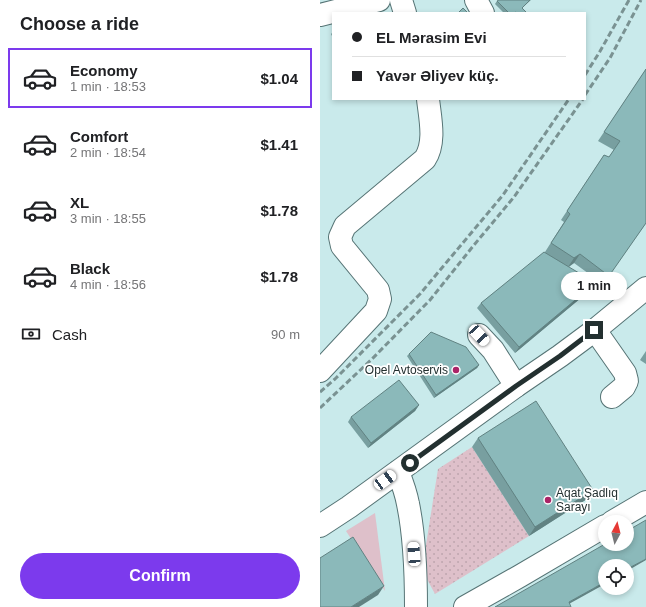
<!DOCTYPE html>
<meta charset="utf-8">
<style>
body{margin:0;font-family:Arial,sans-serif;background:#f2f2f2;color:#202124;height:100vh;display:flex;flex-direction:column;font-size:15px;white-space:nowrap}
*{box-sizing:border-box;margin:0}
p{font-size:13px;color:#757577}
.icon{flex:none;width:22px;height:22px;fill:none;stroke:currentColor;stroke-width:2;stroke-linecap:round;stroke-linejoin:round}
.map{position:relative;flex:1;overflow:hidden}
.details{display:flex;flex-direction:column;background:#fff;width:320px}
.details>*{flex:none}
.top-card{position:absolute;left:12px;top:12px;width:254px;height:88px;border-radius:0px;box-shadow:0 2px 6px #0003;display:grid;align-content:center;height:88px;padding:0 20px;background:#fff}
.needle{width:26px;rotate:7deg}
.fabs{position:absolute;left:278px;top:515px;display:grid;gap:8px}
.fabs a{display:grid;place-items:center;width:36px;height:36px;border-radius:50%;background:#fff;box-shadow:0 2px 6px #0003;font-size:20px}
.end{position:absolute;width:18px;height:18px;margin:-9px;border:5px solid #233030;background:#fff;box-shadow:0 0 0 2px #fff}
.from{border-radius:50%}
.bubble{position:absolute;height:28px;border-radius:14px;background:#fff;box-shadow:0 2px 6px #0003;font-size:13px;font-weight:600;line-height:28px;text-align:center}
.car{position:absolute;width:12px;height:24px;margin:-12px -6px;border-radius:5px;box-shadow:0 0 3px 1px #0007;background:linear-gradient(#fff 24%,#345 0 40%,#fff 0 76%,#345 0 86%,#fff 0)}
.top-card b{display:flex;align-items:center;gap:14px;height:38px;font-size:15px}
.top-card b+b{border-top:1px solid #e0e0e0}
.top-card i{width:10px;height:10px;background:#202124}
ul{padding:0;list-style:none}
li{display:flex;align-items:center;gap:12px;height:60px;margin:0 8px 6px;padding:0 12px;border:2px solid transparent;border-radius:0px}
li div{flex:1}
li b{display:block;font-size:15px}
li em{font-style:normal;font-weight:600}
li.on{border-color:#7c3aed}
li>.icon{width:36px;height:36px;stroke-width:1.5}
h2{padding:0 20px;font-size:18px;line-height:48px}
.pay{display:flex;align-items:center;gap:10px;height:44px;padding:0 20px;font-size:15px}
.pay p{margin-inline-start:auto}
.primary-button{display:flex;gap:8px;margin-top:auto;padding:8px 20px}
.primary-button a{flex:1;height:46px;border-radius:24px;background:#7c3aed;color:#fff;font-size:16px;font-weight:600;line-height:46px;text-align:center}
main{display:flex;flex:1;min-height:0}
.map>svg:first-child{display:block}
.grass{fill:#dec0ca}
.park{fill:url(#park-dots)}
.lines{fill:none;stroke-linecap:round;stroke-linejoin:round}
.minor-casing{stroke:#567475;stroke-width:24}
.minor{stroke:#fff;stroke-width:22}
.rail{stroke:#7a9292;stroke-width:3;stroke-dasharray:6 3;stroke-linecap:butt}
.wall{fill:#789fa0}
.shaded-wall{fill:#618282}
.building{fill:#8bb9ba;stroke:#618282}
.route{stroke:#233030;stroke-width:5}
.poi-dot{fill:#ab2367;stroke:#fff;stroke-width:1.5}
.labels{text-anchor:middle;dominant-baseline:central;stroke-width:3.5;stroke-linejoin:round;paint-order:stroke}
.poi-label{font-size:12px;fill:#233030;stroke:#fff;text-anchor:end}
</style>
<main>
<section class="details">
<h2>Choose a ride</h2>
<ul>
<li class="on"><svg class="icon" aria-label="car" viewBox="0 0 24 24"><path d="M5 17H2v-5l4-1 3-4h7l3 4 3 1v5h-3M9 17h6M6 11h13"/><circle cx="7" cy="17" r="2"/><circle cx="17" cy="17" r="2"/></svg><div><b>Economy</b><p>1 min · 18:53</p></div><em>$1.04</em></li>
<li><svg class="icon" aria-label="car" viewBox="0 0 24 24"><path d="M5 17H2v-5l4-1 3-4h7l3 4 3 1v5h-3M9 17h6M6 11h13"/><circle cx="7" cy="17" r="2"/><circle cx="17" cy="17" r="2"/></svg><div><b>Comfort</b><p>2 min · 18:54</p></div><em>$1.41</em></li>
<li><svg class="icon" aria-label="car" viewBox="0 0 24 24"><path d="M5 17H2v-5l4-1 3-4h7l3 4 3 1v5h-3M9 17h6M6 11h13"/><circle cx="7" cy="17" r="2"/><circle cx="17" cy="17" r="2"/></svg><div><b>XL</b><p>3 min · 18:55</p></div><em>$1.78</em></li>
<li><svg class="icon" aria-label="car" viewBox="0 0 24 24"><path d="M5 17H2v-5l4-1 3-4h7l3 4 3 1v5h-3M9 17h6M6 11h13"/><circle cx="7" cy="17" r="2"/><circle cx="17" cy="17" r="2"/></svg><div><b>Black</b><p>4 min · 18:56</p></div><em>$1.78</em></li>
</ul>
<div class="pay"><svg class="icon" aria-label="cash" viewBox="0 0 24 24"><path d="M3 7h18v10H3z"/><circle cx="12" cy="12" r="2"/></svg>Cash<p>90 m</p></div>
<div class="primary-button"><a>Confirm</a></div>
</section>
<div class="map">
<svg width="326" height="607" viewBox="0 0 326 607">
<defs>
<pattern id="park-dots" width="8" height="8" patternUnits="userSpaceOnUse"><rect width="8" height="8" fill="#dec0ca"/><path d="M2 2h.1M6 6h.1" fill="none" stroke="#bea5ae" stroke-width="1.8" stroke-linecap="round"/></pattern>
</defs>
<rect width="100%" height="100%" fill="#c9eaeb"/>
<polygon class="grass" points="55,513 65,591 26,531"/>
<polygon class="park" points="152,447 209,536 115,594 102,570 118,469"/>
<g class="lines">
<defs>
<g id="minor">
<polyline points="81,0 85,13"/>
<polyline points="156,0 163,13"/>
<polyline points="0,15 59,0"/>
<polyline points="275,330 305,373 307,381 304,387 292,397"/>
<polyline points="159,335 173,350 196,386"/>
<path d="M0 371 56 311 60 299 58 290 22 246 20 237 25 226 105 159C116 142 110 118 108 99"/>
<path d="M78 472C82 482 86 493 88 504 95 538 96 573 96 607"/>
<polyline points="292,522 326,502"/>
<polyline points="0,526 29,507 196,386 240,356 275,330 326,288"/>
<polyline points="145,607 200,576 285,526"/>
</g>
</defs>
<use href="#minor" class="minor-casing"/>
<use href="#minor" class="minor"/>
<g class="rail">
<polyline points="265,75 279,53 309,0"/>
<polyline points="265,95 290,58 321,0"/>
<polyline points="0,392 15,379 100,294 183,195 249,99"/>
<polyline points="0,408 52,359 110,300 154,245 194,197 263,99"/>
</g>
</g>
<g class="wall">
<polygon points="211,0 202,8 207,13 184,13 175,4 177,1"/>
<polygon points="13,32 13,38 11,34"/>
<polygon points="326,69 326,223 283,284 254,263 249,267 268,292 195,353 157,308 161,303 225,252 244,222 241,220 284,155 289,157 294,150 278,141"/>
<polygon points="326,351 326,364 320,360"/>
<polygon points="89,354 159,365 157,368 114,398 87,356"/>
<polygon points="99,405 95,411 48,448 28,422 31,417"/>
<polygon points="158,438 267,499 209,536 152,447"/>
</g>
<g class="shaded-wall">
<polygon points="260,254 254,263 248,267 254,258"/>
<polygon points="272,286 268,292 195,353 199,347"/>
<polygon points="159,365 157,368 114,398 116,395"/>
<polygon points="99,405 95,411 48,448 51,443"/>
<polygon points="273,490 267,499 209,536 215,527"/>
<polygon points="326,559 326,560 307,571 307,569"/>
<polygon points="285,582 285,584 247,605 249,602"/>
<polygon points="64,586 58,595 39,607 31,607"/>
</g>
<g class="building">
<polygon points="179,0 210,0 202,8 207,13 197,13 195,12 194,13 189,13 177,1"/>
<polygon points="143,8 148,13 138,13"/>
<polygon points="326,69 326,223 289,276 260,254 254,258 231,243 250,214 247,211 284,155 289,157 300,141 284,132"/>
<polygon points="224,252 264,276 272,286 199,347 161,303"/>
<polygon points="111,332 146,347 159,365 116,395 89,354"/>
<polygon points="79,380 99,405 51,443 31,417"/>
<polygon points="216,401 273,490 215,527 158,438"/>
<polygon points="326,520 326,559 307,569 307,566 285,566 285,582 249,602 251,607 175,607 285,544 307,544 307,531"/>
<polygon points="33,537 64,586 31,607 0,607 0,558"/>
</g>
<g class="lines">
<polyline class="route" points="90,463 196,386 240,356 274,330"/>
</g>
<g class="poi-dot">
<circle cx="136" cy="370" r="4"/>
<circle cx="228" cy="500" r="4"/>
</g>
<g class="labels">
<g class="poi-label">
<text x="128" y="370">Opel Avtoservis</text>
<text x="236" y="493" text-anchor="start">Aqat Şadlıq<tspan x="236" dy="14">Sarayı</tspan></text>
</g>
</g>
</svg>
<div class="fabs">
<a><svg class="needle" viewBox="-14 -14 28 28"><path d="M0-13l5 13h-10z" fill="#e53935"/><path d="M0 13l5-13h-10z" fill="#757577"/></svg></a>
<a><svg class="icon" aria-label="locate" viewBox="0 0 24 24"><circle cx="12" cy="12" r="6"/><path d="M12 2v4M12 18v4M2 12h4M18 12h4"/></svg></a>
</div>
<i class="end from" style="left:90px;top:463px"></i>
<i class="end" style="left:274px;top:330px"></i>
<div class="bubble" style="left:241px;top:272px;width:66px">1 min</div>
<i class="car" style="left:159px;top:335px;rotate:137deg"></i>
<i class="car" style="left:65px;top:480px;rotate:54deg"></i>
<i class="car" style="left:94px;top:554px;rotate:356deg"></i>
<div class="top-card">
<b><i class="from"></i>EL Mərasim Evi</b>
<b><i></i>Yavər Əliyev küç.</b>
</div>
</div>
</main>
